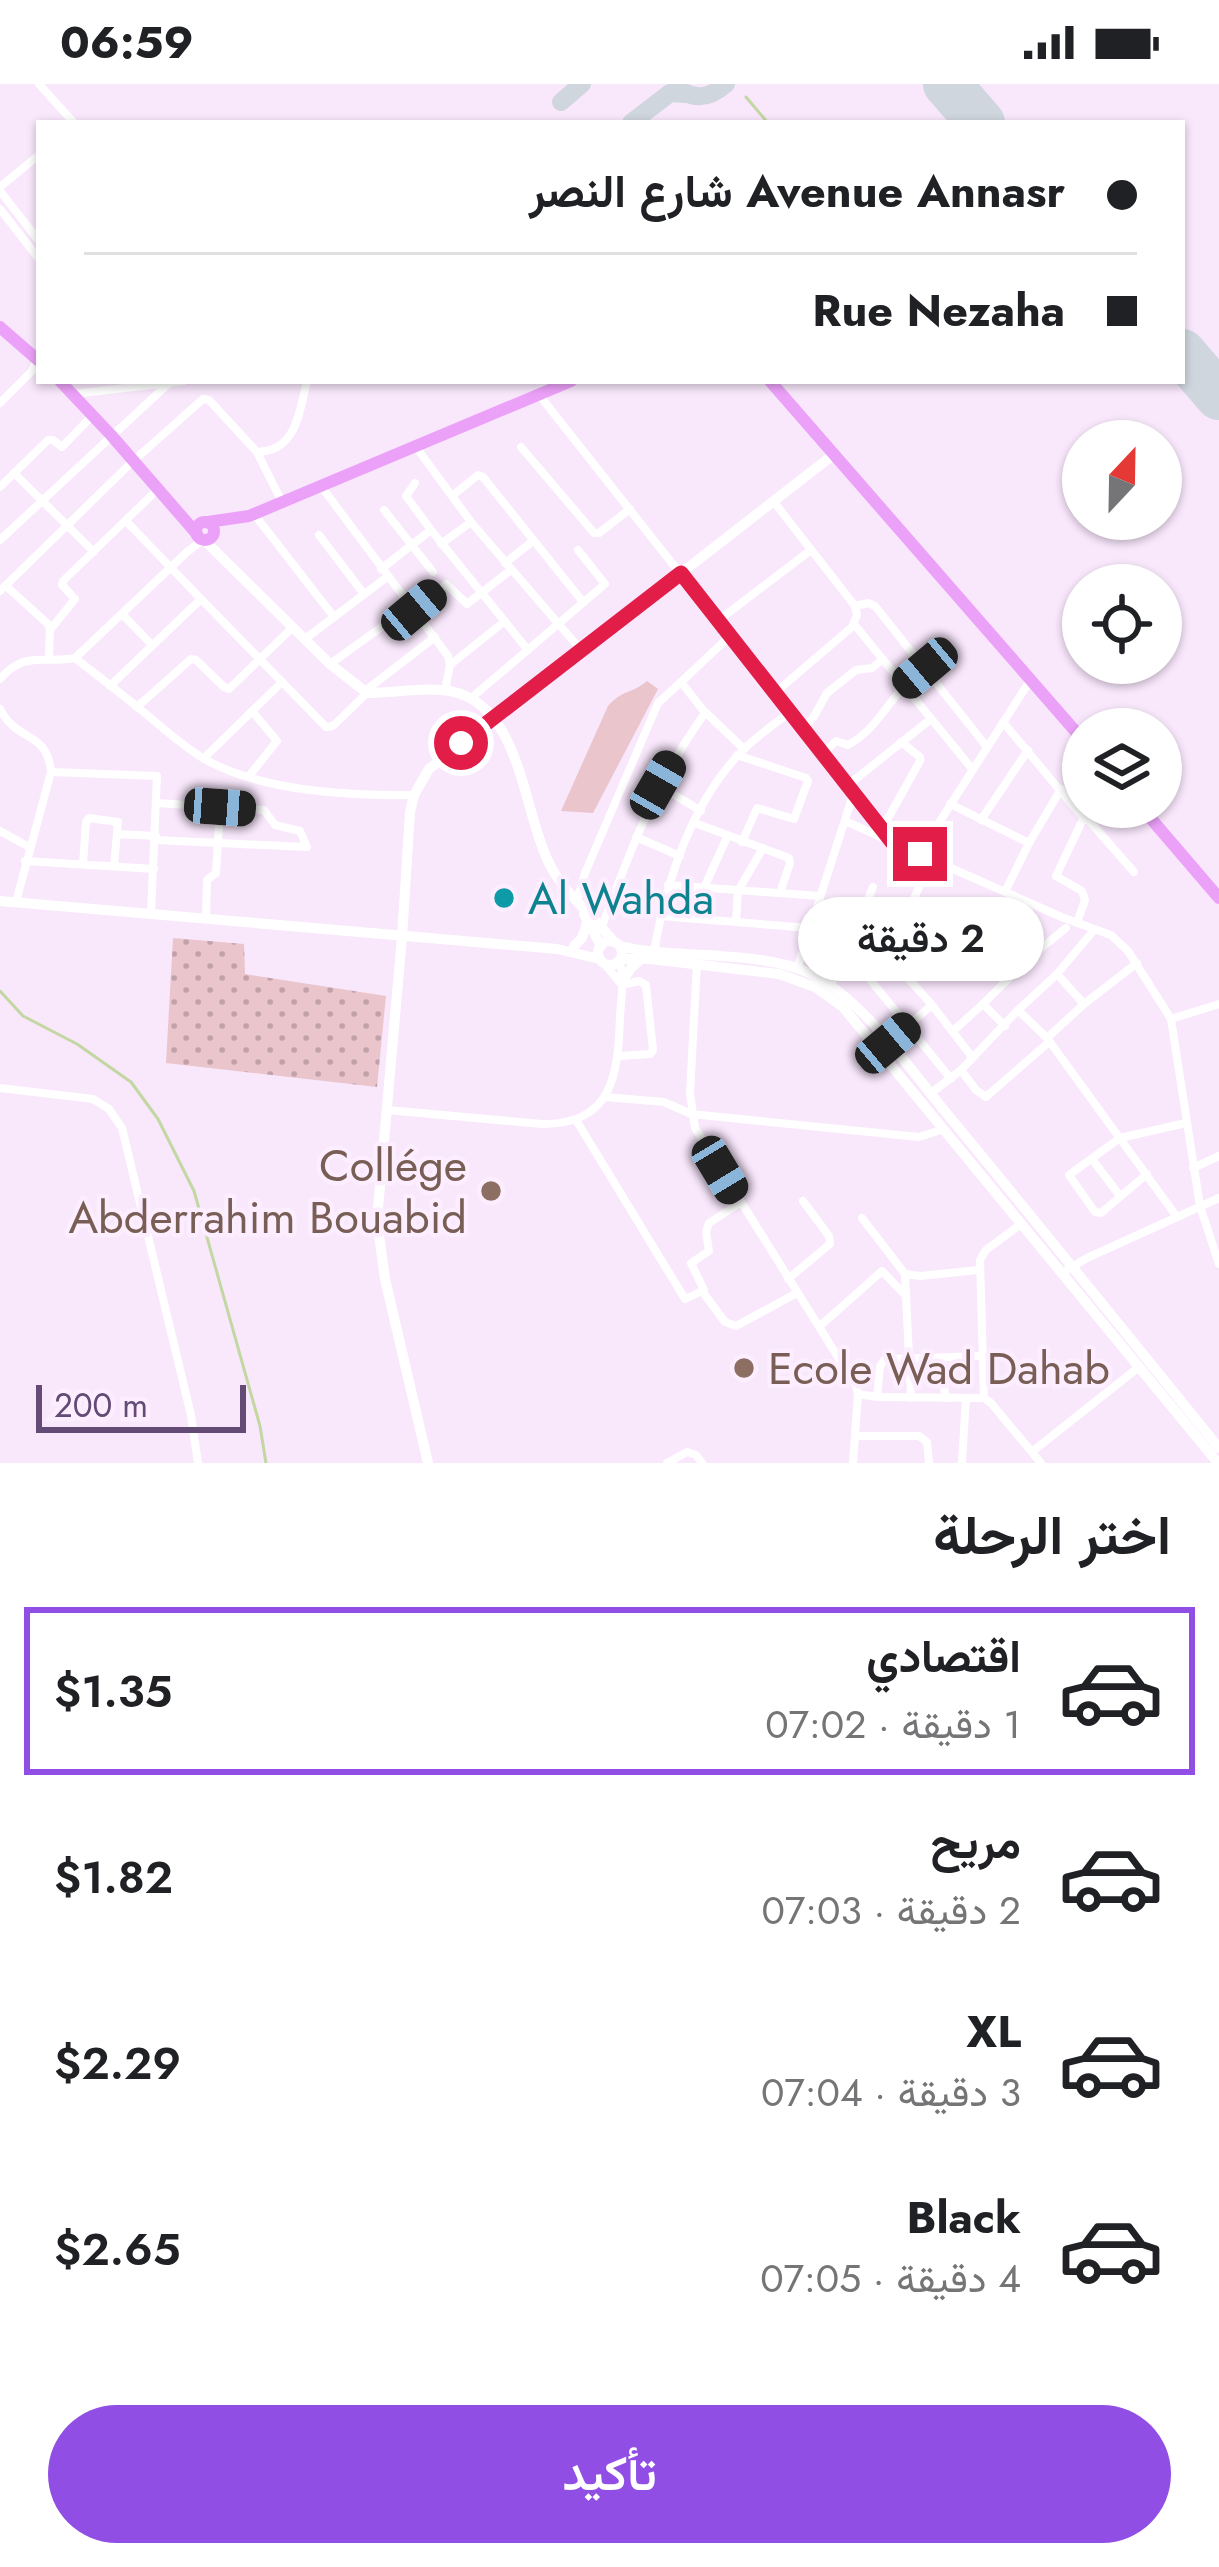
<!DOCTYPE html>
<html lang="ar">
<meta charset="utf-8">
<style>
body{margin:0;font-family:Jost,Vazirmatn,sans-serif;background:#f2f2f2;color:#202124;direction:rtl;height:100vh;display:flex;flex-direction:column;font-size:45px;white-space:nowrap}
*{box-sizing:border-box;margin:0}
p{font-size:39px;color:#757577}
.icon{flex:none;width:66px;height:66px;fill:none;stroke:currentColor;stroke-width:2;stroke-linecap:round;stroke-linejoin:round}
.map{position:relative;height:1379px;overflow:hidden;direction:ltr}
.details{display:flex;flex-direction:column;background:#fff;flex:1}
.details>*{flex:none}
.hud{position:absolute;left:36px;top:36px;width:1149px;height:264px;border-radius:0px;box-shadow:0 3px 9px #0004;direction:rtl;display:grid;align-content:center;height:264px;padding:0 48px;background:#fff}
.needle{width:78px;rotate:22deg}
.fabs{position:absolute;left:1062px;top:336px;display:grid;gap:24px}
.fabs a{display:grid;place-items:center;width:120px;height:120px;border-radius:50%;background:#fff;box-shadow:0 3px 9px #0004;font-size:60px}
.scale{position:absolute;left:36px;bottom:30px;width:210px;box-sizing:border-box;padding-left:12px;border:6px solid #644b76;border-top:0;font-size:33px;line-height:42px;white-space:nowrap;color:#644b76;-webkit-text-stroke:9px #fcedff;paint-order:stroke}
.end{position:absolute;width:54px;height:54px;margin:-27px;border:15px solid #e11d48;background:#fff;box-shadow:0 0 0 6px #fff}
.from{border-radius:50%}
.bubble{position:absolute;height:84px;border-radius:42px;background:#fff;box-shadow:0 3px 9px #0004;font-size:39px;font-weight:600;line-height:84px;text-align:center;direction:rtl}
.car{position:absolute;width:36px;height:72px;margin:-36px -18px;border-radius:15px;box-shadow:0 0 9px 3px #0007;background:linear-gradient(#222 24%,#8ab4d8 0 40%,#222 0 76%,#8ab4d8 0 86%,#222 0)}
.hud b{display:flex;align-items:center;gap:42px;height:114px;font-size:45px}
.hud b+b{border-top:3px solid #e0e0e0}
.hud i{width:30px;height:30px;background:#202124}
ul{padding:0;list-style:none}
li{display:flex;align-items:center;gap:36px;height:168px;margin:0 24px 18px;padding:0 24px;border:6px solid transparent;border-radius:0px}
li div{flex:1}
li b{display:block;font-size:45px}
li em{font-style:normal;font-weight:600}
li.selected{border-color:#904ee4}
li>.icon{width:108px;height:108px;stroke-width:1.5}
h2{padding:0 48px;font-size:54px;line-height:144px}
.action{display:flex;gap:24px;margin-top:auto;padding:24px 48px}
.action a{flex:1;height:138px;border-radius:72px;background:#904ee4;color:#fff;font-size:48px;font-weight:600;line-height:138px;text-align:center}
.status{display:flex;justify-content:space-between;align-items:center;height:84px;padding:0 60px;background:#fff;direction:ltr}
.status svg{height:33px;fill:currentColor}
.map>svg:first-child{display:block}
.park{fill:url(#park-dots)}
.garden{fill:#eac5cc}
.lines{fill:none;stroke-linecap:round;stroke-linejoin:round}
.stream{stroke:#c3d7a2;stroke-width:3}
.taxiway{stroke:#cfd6dd;stroke-width:18}
.runway{stroke:#cfd6dd;stroke-width:48}
.street{stroke:#fff;stroke-width:8}
.secondary{stroke:#fff;stroke-width:10}
.primary{stroke:#eca1f9;stroke-width:12}
.route{stroke:#e11d48;stroke-width:15}
.culture-dot{fill:#0f9aa8;stroke:#fcedff;stroke-width:4.5}
.education-dot{fill:#8d6e63;stroke:#fcedff;stroke-width:4.5}
.labels{text-anchor:middle;dominant-baseline:central;stroke-width:9;stroke-linejoin:round;paint-order:stroke}
.culture-label{font-size:45px;fill:#0d838f;stroke:#fcedff;text-anchor:start}
.education-label{font-size:45px;fill:#785e54;stroke:#fcedff;text-anchor:end}
</style>
<div class="status"><b>06:59</b><svg viewBox="0 0 49 12"><path d="M0 12V9h3v3zM5 12V6h3v6zM10 12V3h3v9zM15 12V0h3v12zM26 1h20v11H26zM47 4h2v5h-2z"/></svg></div>
<div class="map">
<svg width="1219" height="1379" viewBox="0 0 1219 1379">
<defs>
<pattern id="park-dots" width="8" height="8" patternUnits="userSpaceOnUse" patternTransform="scale(3)"><rect width="8" height="8" fill="#eac5cc"/><path d="M2 2h.1M6 6h.1" fill="none" stroke="#c1a2aa" stroke-width="1.8" stroke-linecap="round"/></pattern>
</defs>
<rect width="100%" height="100%" fill="#f9e7fc"/>
<polygon class="park" points="173,854 244,860 245,890 386,912 377,1003 166,979"/>
<path class="garden" d="M647 597 658 605 593 729 561 727 608 622C623 605 632 610 647 597Z"/>
<g class="lines">
<g class="stream">
<polyline points="746,13 768,39"/>
<polyline points="0,907 23,932 77,960 131,998 158,1035 194,1107 260,1342 266,1379"/>
</g>
<g class="taxiway">
<path d="M678 4C695 17 710 14 726 0"/>
<polyline points="561,18 582,0"/>
<polyline points="631,39 670,9 686,10"/>
</g>
<g class="runway">
<polyline points="947,0 981,39"/>
<polyline points="1182,269 1219,312"/>
</g>
<g class="street">
<polyline points="39,0 74,39"/>
<polyline points="0,103 39,71"/>
<polyline points="0,107 39,157"/>
<polyline points="0,125 39,175"/>
<polyline points="74,310 184,297"/>
<polyline points="540,312 892,758 1064,834 1111,851 1128,867 1171,935 1200,1122 1219,1180"/>
<polyline points="0,319 32,287 37,275"/>
<polyline points="416,363 471,438 581,566"/>
<polyline points="521,363 594,449 599,449 630,425"/>
<path d="M257 368C297 367 299 328 307 297"/>
<polyline points="14,389 94,468"/>
<polyline points="415,399 406,412 431,446"/>
<polyline points="321,402 448,572 450,581 445,606"/>
<polyline points="0,403 48,356 53,356 62,363 92,332"/>
<polyline points="452,412 478,391 483,393 583,518"/>
<polyline points="774,418 855,522 857,531 852,543 776,608"/>
<polyline points="384,426 433,488"/>
<polyline points="254,430 334,533"/>
<polyline points="126,437 201,515"/>
<polyline points="319,451 364,510"/>
<polyline points="0,456 169,299"/>
<polyline points="441,460 471,438"/>
<polyline points="505,479 533,457"/>
<polyline points="381,485 431,446 527,565"/>
<polyline points="6,502 48,540 50,546 49,574"/>
<polyline points="0,507 132,378 203,315 209,316 257,368 282,418"/>
<polyline points="855,522 868,519 875,522 987,663"/>
<polyline points="414,526 446,500 467,520 511,486"/>
<polyline points="122,530 152,561"/>
<polyline points="719,536 811,466"/>
<polyline points="854,540 973,686"/>
<polyline points="50,546 75,515 62,501 63,497 158,405"/>
<polyline points="731,551 681,598 703,626 744,665"/>
<polyline points="305,555 387,493"/>
<path d="M75 574C97 591 119 608 140 625 162 643 182 662 206 676 265 708 349 712 414 711"/>
<polyline points="330,580 411,522"/>
<polyline points="450,581 505,537"/>
<path d="M0 595C25 566 43 580 75 574L187 468 203 456"/>
<polyline points="110,602 201,515 326,643 333,642 367,609"/>
<polyline points="365,607 435,553"/>
<polyline points="470,615 605,500 578,466"/>
<polyline points="137,623 191,575 196,576 224,603 229,605 293,543"/>
<path d="M0 625C17 659 47 646 51 688L16 818"/>
<polyline points="1003,638 1079,729 1092,740 1134,788"/>
<polyline points="803,644 813,634 827,609 856,586 872,584 883,575"/>
<path d="M824 669 836 657 848 661C873 648 884 624 903 604 909 596 917 590 925 584"/>
<polyline points="737,671 806,694 808,697 794,735 757,724 742,758"/>
<polyline points="204,674 282,598"/>
<polyline points="51,688 157,692 151,829"/>
<polyline points="249,692 277,657 252,627"/>
<polyline points="658,701 701,727"/>
<polyline points="848,701 931,635"/>
<polyline points="950,720 1029,759"/>
<polyline points="981,736 1028,666"/>
<polyline points="845,737 890,757"/>
<polyline points="695,739 789,774 790,779 780,809"/>
<polyline points="882,745 920,677 920,673 901,658"/>
<polyline points="0,747 29,763"/>
<polyline points="117,750 156,752"/>
<polyline points="636,753 680,772"/>
<polyline points="156,756 307,763 300,747 275,741 264,726 157,719"/>
<polyline points="919,770 1031,595"/>
<polyline points="25,777 154,785"/>
<polyline points="83,780 86,738 89,734 118,738 114,782"/>
<polyline points="668,801 820,812"/>
<polyline points="704,804 727,753"/>
<polyline points="1005,808 1029,759 1061,705"/>
<polyline points="577,816 585,789 658,619 681,598"/>
<polyline points="660,832 810,844"/>
<polyline points="206,835 207,796 216,789 220,723"/>
<polyline points="736,838 738,807 763,764"/>
<polyline points="1077,839 1085,816 1082,807 1056,792 1084,733"/>
<path d="M602 842C632 763 655 698 705 629"/>
<polyline points="899,847 926,858 940,855 971,867 989,858 1028,875"/>
<polyline points="863,849 857,843 873,803"/>
<path d="M654 868C666 799 690 722 740 669 755 653 774 641 791 627"/>
<polyline points="889,873 932,921 972,973"/>
<polyline points="603,878 621,900"/>
<polyline points="845,878 868,893 951,995"/>
<polyline points="697,880 690,1009 695,1044 856,1302 858,1310 853,1379"/>
<polyline points="797,885 853,711"/>
<polyline points="1057,890 1084,920"/>
<polyline points="830,901 863,849 889,873 931,775"/>
<polyline points="1018,926 1047,954 1177,1133"/>
<polyline points="1171,935 1219,920"/>
<polyline points="1005,942 983,920 1028,875 1066,844"/>
<polyline points="953,947 983,920"/>
<polyline points="1047,954 1084,920 1137,879"/>
<polyline points="888,959 932,921"/>
<polyline points="619,972 650,970 653,966 646,901 639,897 622,901"/>
<polyline points="961,986 976,1006 986,1013 1049,958"/>
<polyline points="0,1004 93,1015 109,1025 122,1044 191,1331 198,1379"/>
<polyline points="930,1010 961,986 1018,926 1057,890 1094,846"/>
<polyline points="605,1013 664,1018 691,1030 919,1053 944,1045"/>
<path d="M387 1026 542 1040C613 1041 618 990 620 933 621 914 625 894 619 876"/>
<polyline points="576,1036 685,1215 702,1207 725,1238 736,1242 797,1209"/>
<polyline points="1092,1075 1120,1112"/>
<polyline points="1193,1084 1219,1072"/>
<polyline points="1147,1090 1101,1129 1095,1128 1069,1091 1120,1054 1186,1039"/>
<polyline points="862,1134 905,1190 920,1192 979,1186"/>
<polyline points="1062,1189 1087,1174 1219,1114"/>
<polyline points="905,1190 911,1314"/>
<polyline points="788,1195 830,1160 829,1152 803,1117"/>
<polyline points="704,1206 691,1179 709,1167 706,1148 709,1139 740,1119"/>
<polyline points="820,1242 882,1187 906,1212"/>
<polyline points="942,1274 945,1314"/>
<polyline points="858,1310 877,1313 984,1314 991,1319 1041,1379"/>
<polyline points="877,1313 880,1282 885,1275 983,1272"/>
<polyline points="984,1314 980,1176 986,1166 1021,1140"/>
<polyline points="856,1352 919,1352 927,1358 929,1379"/>
<polyline points="1033,1367 1139,1283"/>
<polyline points="667,1379 687,1368 696,1371 702,1379"/>
<polyline points="962,1379 966,1314"/>
</g>
<g class="secondary">
<path d="M204 456 330 580 367 609C392 609 417 604 442 606 521 612 522 726 549 779 564 810 593 831 614 858"/>
<polyline points="0,817 557,865 600,875"/>
<polyline points="584,830 601,862"/>
<circle cx="610" cy="869" r="12"/>
<polyline points="574,862 582,854 588,836"/>
<path d="M620 862C678 876 755 865 809 889 863 914 910 986 948 1031 1039 1141 1129 1253 1219 1364"/>
<polyline points="620,875 650,875 779,890 815,903 843,923 1218,1379"/>
<polyline points="623,896 631,884 640,876"/>
<polyline points="428,1379 385,1195 377,1136 402,853 410,728 414,711 429,685 833,371"/>
</g>
<g class="primary">
<polyline points="0,243 39,277"/>
<polyline points="60,297 111,351 197,450"/>
<polyline points="770,297 1083,656"/>
<circle cx="205" cy="447" r="9"/>
<polyline points="208,438 249,432 571,297"/>
<polyline points="1141,723 1219,814"/>
</g>
</g>
<g class="lines">
<polyline class="route" points="461,659 681,489 892,758 920,770"/>
</g>
<circle class="culture-dot" cx="504" cy="814" r="12"/>
<g class="education-dot">
<circle cx="491" cy="1107" r="12"/>
<circle cx="744" cy="1284" r="12"/>
</g>
<g class="labels">
<g class="culture-label">
<text x="528" y="814">Al Wahda</text>
</g>
<g class="education-label">
<text x="467" y="1081">Collége<tspan x="467" dy="52">Abderrahim Bouabid</tspan></text>
<text x="768" y="1284" text-anchor="start">Ecole Wad Dahab</text>
</g>
</g>
</svg>
<div class="fabs">
<a><svg class="needle" viewBox="-14 -14 28 28"><path d="M0-13l5 13h-10z" fill="#e53935"/><path d="M0 13l5-13h-10z" fill="#757577"/></svg></a>
<a><svg class="icon" aria-label="locate" viewBox="0 0 24 24"><circle cx="12" cy="12" r="6"/><path d="M12 2v4M12 18v4M2 12h4M18 12h4"/></svg></a>
<a><svg class="icon" aria-label="layers" viewBox="0 0 24 24"><path d="M12 4l9 5-9 5-9-5zM3 14l9 5 9-5"/></svg></a>
</div>
<div class="scale">200 m</div>
<i class="end from" style="left:461px;top:659px"></i>
<i class="end" style="left:920px;top:770px"></i>
<div class="bubble" style="left:798px;top:813px;width:246px">2 دقيقة</div>
<i class="car" style="left:414px;top:526px;rotate:50deg"></i>
<i class="car" style="left:925px;top:584px;rotate:230deg"></i>
<i class="car" style="left:658px;top:701px;rotate:30deg"></i>
<i class="car" style="left:220px;top:723px;rotate:94deg"></i>
<i class="car" style="left:888px;top:959px;rotate:50deg"></i>
<i class="car" style="left:720px;top:1086px;rotate:149deg"></i>
<div class="hud">
<b><i class="from"></i>Avenue Annasr شارع النصر</b>
<b><i></i>Rue Nezaha</b>
</div>
</div>
<section class="details">
<h2>اختر الرحلة</h2>
<ul>
<li class="selected"><svg class="icon" aria-label="car" viewBox="0 0 24 24"><path d="M5 17H2v-5l4-1 3-4h7l3 4 3 1v5h-3M9 17h6M6 11h13"/><circle cx="7" cy="17" r="2"/><circle cx="17" cy="17" r="2"/></svg><div><b>اقتصادي</b><p>1 دقيقة · 07:02</p></div><em>$1.35</em></li>
<li><svg class="icon" aria-label="car" viewBox="0 0 24 24"><path d="M5 17H2v-5l4-1 3-4h7l3 4 3 1v5h-3M9 17h6M6 11h13"/><circle cx="7" cy="17" r="2"/><circle cx="17" cy="17" r="2"/></svg><div><b>مريح</b><p>2 دقيقة · 07:03</p></div><em>$1.82</em></li>
<li><svg class="icon" aria-label="car" viewBox="0 0 24 24"><path d="M5 17H2v-5l4-1 3-4h7l3 4 3 1v5h-3M9 17h6M6 11h13"/><circle cx="7" cy="17" r="2"/><circle cx="17" cy="17" r="2"/></svg><div><b>XL</b><p>3 دقيقة · 07:04</p></div><em>$2.29</em></li>
<li><svg class="icon" aria-label="car" viewBox="0 0 24 24"><path d="M5 17H2v-5l4-1 3-4h7l3 4 3 1v5h-3M9 17h6M6 11h13"/><circle cx="7" cy="17" r="2"/><circle cx="17" cy="17" r="2"/></svg><div><b>Black</b><p>4 دقيقة · 07:05</p></div><em>$2.65</em></li>
</ul>
<div class="action"><a>تأكيد</a></div>
</section>
